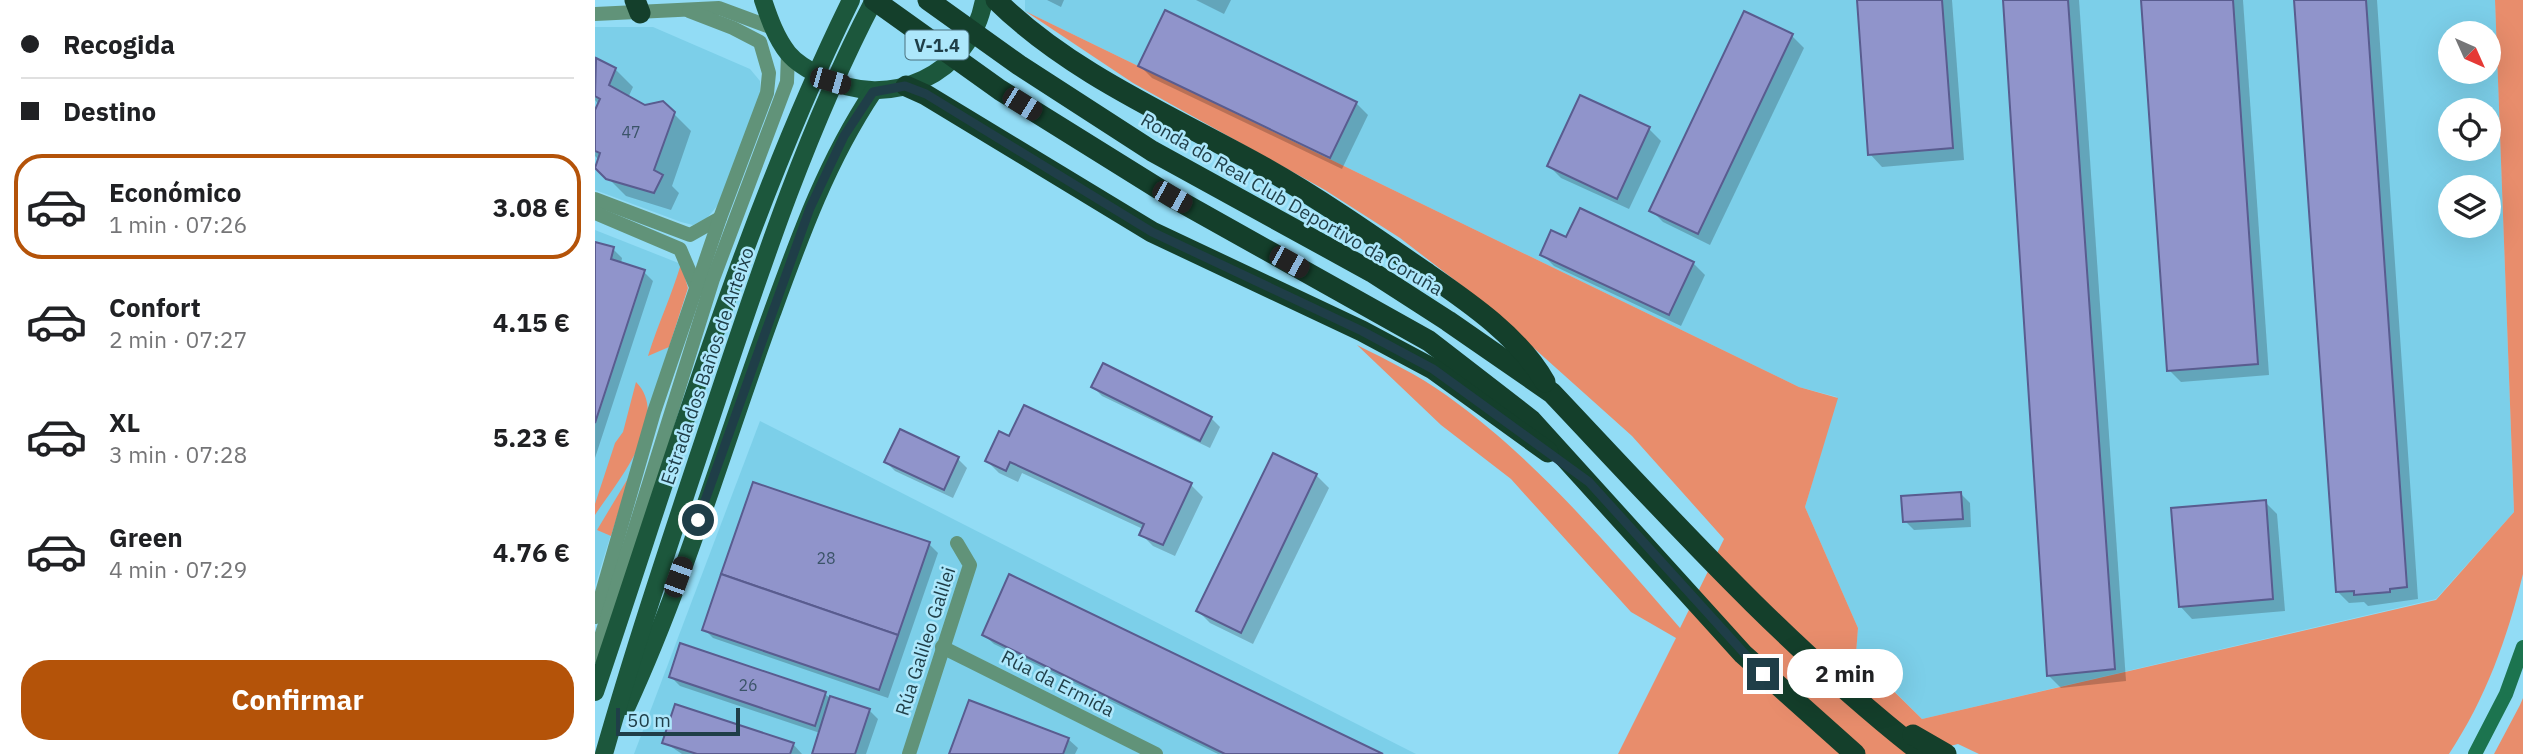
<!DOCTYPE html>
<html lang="es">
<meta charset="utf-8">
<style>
body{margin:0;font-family:"IBM Plex Sans",sans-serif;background:#f2f2f2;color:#202124;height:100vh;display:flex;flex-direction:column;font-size:26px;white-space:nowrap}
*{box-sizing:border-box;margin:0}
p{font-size:23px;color:#757577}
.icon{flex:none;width:38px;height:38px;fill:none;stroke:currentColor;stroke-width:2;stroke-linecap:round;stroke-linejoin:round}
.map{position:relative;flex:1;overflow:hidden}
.side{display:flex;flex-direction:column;background:#fff;width:595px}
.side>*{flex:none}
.hud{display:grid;align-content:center;height:154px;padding:0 21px;background:#fff}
.needle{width:46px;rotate:135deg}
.fabs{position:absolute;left:1843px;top:21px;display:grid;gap:14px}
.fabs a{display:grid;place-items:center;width:63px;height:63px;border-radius:50%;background:#fff;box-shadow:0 7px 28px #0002;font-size:35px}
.scale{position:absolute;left:21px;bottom:18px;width:124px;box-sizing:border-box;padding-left:7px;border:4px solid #1f3e48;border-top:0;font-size:19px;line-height:24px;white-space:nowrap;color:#1f3e48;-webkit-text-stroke:5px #ade7fb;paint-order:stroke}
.end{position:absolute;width:32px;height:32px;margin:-16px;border:9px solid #1f3e48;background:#fff;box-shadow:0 0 0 4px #fff}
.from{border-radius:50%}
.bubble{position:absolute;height:49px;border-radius:24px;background:#fff;box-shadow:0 7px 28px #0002;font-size:23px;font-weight:700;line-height:49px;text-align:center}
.car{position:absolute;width:21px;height:42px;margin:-21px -10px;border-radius:9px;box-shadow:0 0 5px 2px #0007;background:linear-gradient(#222 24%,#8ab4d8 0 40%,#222 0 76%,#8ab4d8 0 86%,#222 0)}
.hud b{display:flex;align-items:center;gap:24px;height:66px;font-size:26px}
.hud b+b{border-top:2px solid #e0e0e0}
.hud i{width:18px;height:18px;background:#202124}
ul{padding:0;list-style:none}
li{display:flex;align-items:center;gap:21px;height:105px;margin:0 14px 10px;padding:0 7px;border:4px solid transparent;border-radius:28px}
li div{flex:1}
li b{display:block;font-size:26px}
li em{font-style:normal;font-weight:700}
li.active{border-color:#b45309}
li>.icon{width:63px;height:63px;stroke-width:1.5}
.action{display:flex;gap:14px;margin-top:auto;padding:14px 21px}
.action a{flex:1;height:80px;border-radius:28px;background:#b45309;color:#fff;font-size:28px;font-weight:700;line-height:80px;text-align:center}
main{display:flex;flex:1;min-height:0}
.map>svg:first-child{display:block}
.built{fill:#7ccfe9;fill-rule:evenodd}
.green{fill:#e88d6c}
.shadow{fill:#0003}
.building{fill:#9094cb;stroke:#595c8f;stroke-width:2}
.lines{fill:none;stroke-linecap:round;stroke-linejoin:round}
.street{stroke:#619379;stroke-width:14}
.secondary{stroke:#1c744f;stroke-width:14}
.primary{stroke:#1c573c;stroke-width:18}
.highway{stroke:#143f2b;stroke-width:21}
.route{stroke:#1f3e48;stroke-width:9}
.labels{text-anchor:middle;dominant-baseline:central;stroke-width:5;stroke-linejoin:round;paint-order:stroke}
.number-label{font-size:16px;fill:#3b5469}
.shield{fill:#ade7fb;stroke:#4a717e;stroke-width:2}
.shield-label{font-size:18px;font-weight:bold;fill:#1f3e48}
.street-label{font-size:19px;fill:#1f3e48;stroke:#ade7fb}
</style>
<main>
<section class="side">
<div class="hud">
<b><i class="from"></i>Recogida</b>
<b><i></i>Destino</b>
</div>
<ul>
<li class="active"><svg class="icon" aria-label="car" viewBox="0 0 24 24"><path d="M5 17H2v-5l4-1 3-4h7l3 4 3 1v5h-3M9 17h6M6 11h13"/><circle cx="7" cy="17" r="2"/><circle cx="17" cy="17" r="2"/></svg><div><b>Económico</b><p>1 min · 07:26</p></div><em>3.08 €</em></li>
<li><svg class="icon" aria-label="car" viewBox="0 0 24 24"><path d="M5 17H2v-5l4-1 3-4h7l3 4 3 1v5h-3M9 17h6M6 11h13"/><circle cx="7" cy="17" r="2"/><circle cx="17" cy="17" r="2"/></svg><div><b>Confort</b><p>2 min · 07:27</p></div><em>4.15 €</em></li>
<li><svg class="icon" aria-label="car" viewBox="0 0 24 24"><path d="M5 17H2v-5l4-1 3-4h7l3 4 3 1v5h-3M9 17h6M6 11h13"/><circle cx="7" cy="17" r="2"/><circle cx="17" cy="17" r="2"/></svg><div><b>XL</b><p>3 min · 07:28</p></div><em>5.23 €</em></li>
<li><svg class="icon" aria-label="car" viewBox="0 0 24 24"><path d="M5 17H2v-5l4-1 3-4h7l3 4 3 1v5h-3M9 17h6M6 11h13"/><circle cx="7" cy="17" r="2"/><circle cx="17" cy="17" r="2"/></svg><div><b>Green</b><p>4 min · 07:29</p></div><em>4.76 €</em></li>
</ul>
<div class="action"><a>Confirmar</a></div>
</section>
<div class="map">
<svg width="1928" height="754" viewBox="0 0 1928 754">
<rect width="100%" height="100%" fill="#92dcf5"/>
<g class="built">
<path d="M430 0H1900L1919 512 1841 599 1327 719 1261 653 1263 628 1210 507 1242 397 1204 387 430 11ZM1855 33H1894V72H1855ZM1855 110H1894V149H1855ZM1855 187H1894V226H1855Z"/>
<polygon points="0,27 58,27 155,69 165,81 165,95 123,205 112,218 98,225 86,222 0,190"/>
<polygon points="0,230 86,264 76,340 0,586"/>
<polygon points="165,421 821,754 39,754"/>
</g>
<g class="green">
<path d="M1900 0H1928V574C1912 639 1891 698 1854 754H1384L1363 744 1324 754H1023L1081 638 1036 612 916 479 846 425 762 345C792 360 823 375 851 395 941 459 1013 545 1085 628L1129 539 1037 436 883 298 805 238 730 190 538 83 430 11 1204 387 1243 398 1210 507 1263 628 1261 654 1327 719 1841 600 1919 512Z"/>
<path d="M86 264 93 288 74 347 53 356C63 324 76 297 86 264Z"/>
<path d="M41 382C77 418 21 483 0 515V504L20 443 28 432Z"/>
<polygon points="35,475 16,536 2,530"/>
<polygon points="1928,698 1928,754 1899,754 1925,705"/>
</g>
<g class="shadow">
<polygon points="452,0 469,0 466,7"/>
<polygon points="601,0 636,0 629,14"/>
<polygon points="1263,0 1357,0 1369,160 1287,167 1275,154"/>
<polygon points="1409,0 1484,0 1531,681 1466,688 1454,676"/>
<polygon points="1548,0 1648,0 1674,375 1586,382 1574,370"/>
<polygon points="1701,0 1782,0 1823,599 1773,606 1769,602 1754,603 1742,591"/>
<polygon points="1150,13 1197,36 1209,48 1115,245 1068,222 1056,210"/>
<polygon points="2,60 20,69 38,87 33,98 50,107 68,103 96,131 77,186 84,193 76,210 31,196 2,167 4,160 0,156 0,114 4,105 0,100"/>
<polygon points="545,66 761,103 773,115 747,169 557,78"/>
<polygon points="1054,129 1066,141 1034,209 966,178 954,166"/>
<polygon points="972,239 1098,263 1110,275 1086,326 959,266 947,254"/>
<polygon points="0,244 18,249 27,258 26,264 49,272 58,281 0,458"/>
<polygon points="498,387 616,418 625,427 615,448 507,396"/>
<polygon points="306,432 363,459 372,468 358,498 300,471 291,462"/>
<polygon points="415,438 596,485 608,497 580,556 558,546 546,534 548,529 427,473 423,482 404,473 392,461"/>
<polygon points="679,455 721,475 734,488 658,644 615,623 603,611"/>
<polygon points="1366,494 1375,503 1376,527 1319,530 1310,521"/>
<polygon points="1670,502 1682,514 1690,611 1597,619 1585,606"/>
<polygon points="334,544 343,553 293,698 118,638 109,629"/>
<polygon points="389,635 784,754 623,754 399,644"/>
<polygon points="76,677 230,694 236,699 274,710 283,719 271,754 218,754 225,733 85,686"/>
<polygon points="473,739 483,748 480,754 356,754"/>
<polygon points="69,742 198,744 207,754 87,754"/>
</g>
<g class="building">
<polygon points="1262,0 1347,0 1358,148 1273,155"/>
<polygon points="1408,0 1473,0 1520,669 1452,676"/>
<polygon points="1546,0 1638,0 1663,364 1572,371"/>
<polygon points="1699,0 1771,0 1812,587 1795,589 1795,592 1759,595 1759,591 1741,592"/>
<polygon points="570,10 762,102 735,158 543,66"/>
<polygon points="1149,11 1198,34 1103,234 1054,211"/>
<polygon points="1,58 21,68 14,85 50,105 68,101 80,112 59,170 68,175 59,193 11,179 0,168 5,153 0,151 0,110 5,99 0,96"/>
<polygon points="985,95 1055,127 1022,199 952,166"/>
<polygon points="985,208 1099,262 1074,315 945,255 956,230 971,237"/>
<polygon points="0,242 19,247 16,259 50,270 0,423"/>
<polygon points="508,363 617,417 605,441 496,387"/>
<polygon points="429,405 597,483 568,545 544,535 549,524 415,462 411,471 390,461 404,431 414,436"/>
<polygon points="305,429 364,457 349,490 289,462"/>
<polygon points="678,453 722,474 646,633 601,611"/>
<polygon points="158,482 335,542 303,635 126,574"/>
<polygon points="1366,492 1368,519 1308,522 1306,496"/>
<polygon points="1671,500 1678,599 1584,607 1576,508"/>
<polygon points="126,574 303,635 284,690 107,630"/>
<polygon points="414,574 788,754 630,754 387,635"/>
<polygon points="85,643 231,692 220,726 74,677"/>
<polygon points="235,696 275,709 260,754 217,754"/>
<polygon points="374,700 474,738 468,754 354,754"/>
<polygon points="80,704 199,743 195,754 102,754 67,743"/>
</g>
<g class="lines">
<g class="street">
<polyline points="0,14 124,8 178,28"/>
<polyline points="0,199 95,235 125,218"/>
<polyline points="0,213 85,249 102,289"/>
<polyline points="0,617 59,412 125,218 172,93 174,73 165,42 138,28 94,11"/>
<polyline points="347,647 561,754"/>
<polyline points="0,656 118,279 192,82 193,54"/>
<polyline points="314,754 375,565 362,543"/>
</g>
<polyline class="secondary" points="1880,754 1911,694 1928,647"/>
<g class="primary">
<path d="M168 0C174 18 181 38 193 53 202 64 215 71 228 77 294 112 376 74 389 0"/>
<path d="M0 692C79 460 148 220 256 0"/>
<path d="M32 706C90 580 129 444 177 313 205 236 232 161 278 92"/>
<path d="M9 754C43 635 83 518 122 400 167 265 213 126 279 0"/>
</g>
<g class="highway">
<polyline points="40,0 45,13"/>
<polyline points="279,0 405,90 577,197 834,341 936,420 1148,654 1260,754"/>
<path d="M333 0 424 65 557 151 777 272 853 321 957 393C1076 519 1191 647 1328 754"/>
<path d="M401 0C476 74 579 117 670 168 725 199 778 236 830 272 872 301 924 336 950 382"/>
<polyline points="311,86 331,95 557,232 767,331 838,369 953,452"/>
<polyline points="1318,735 1351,754"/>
</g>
</g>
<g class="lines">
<polyline class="route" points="103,520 215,208 249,136 278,92 310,86 331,94 557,232 767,331 838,369 994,482 1168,674"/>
</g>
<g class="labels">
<g class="number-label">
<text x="36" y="132">47</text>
<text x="231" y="558">28</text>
<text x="153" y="685">26</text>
</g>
<rect class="shield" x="310.5" y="30.5" width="63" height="29" rx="5"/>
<g class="shield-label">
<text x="342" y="45">V-1.4</text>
</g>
<g class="street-label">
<text transform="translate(697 204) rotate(30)">Ronda do Real Club Deportivo da Coruña</text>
<text transform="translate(112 366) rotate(-71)">Estrada dos Baños de Arteixo</text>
<text transform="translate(330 641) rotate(-72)">Rúa Galileo Galilei</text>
<text transform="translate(463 683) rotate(27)">Rúa da Ermida</text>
</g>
</g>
</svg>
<div class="fabs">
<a><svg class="needle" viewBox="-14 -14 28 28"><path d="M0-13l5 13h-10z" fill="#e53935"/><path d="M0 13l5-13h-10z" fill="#757577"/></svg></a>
<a><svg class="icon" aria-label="locate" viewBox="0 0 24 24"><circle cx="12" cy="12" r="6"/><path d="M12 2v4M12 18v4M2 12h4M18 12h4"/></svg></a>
<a><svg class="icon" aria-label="layers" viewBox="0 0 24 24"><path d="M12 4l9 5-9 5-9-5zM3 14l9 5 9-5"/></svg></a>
</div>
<div class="scale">50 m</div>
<i class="end from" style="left:103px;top:520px"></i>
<i class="end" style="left:1168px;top:674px"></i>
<div class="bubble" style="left:1192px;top:649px;width:116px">2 min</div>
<i class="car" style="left:235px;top:81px;rotate:106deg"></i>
<i class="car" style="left:427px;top:104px;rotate:122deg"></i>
<i class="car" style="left:577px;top:197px;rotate:119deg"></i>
<i class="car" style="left:694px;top:262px;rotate:119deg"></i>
<i class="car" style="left:83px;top:577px;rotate:20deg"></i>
</div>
</main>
